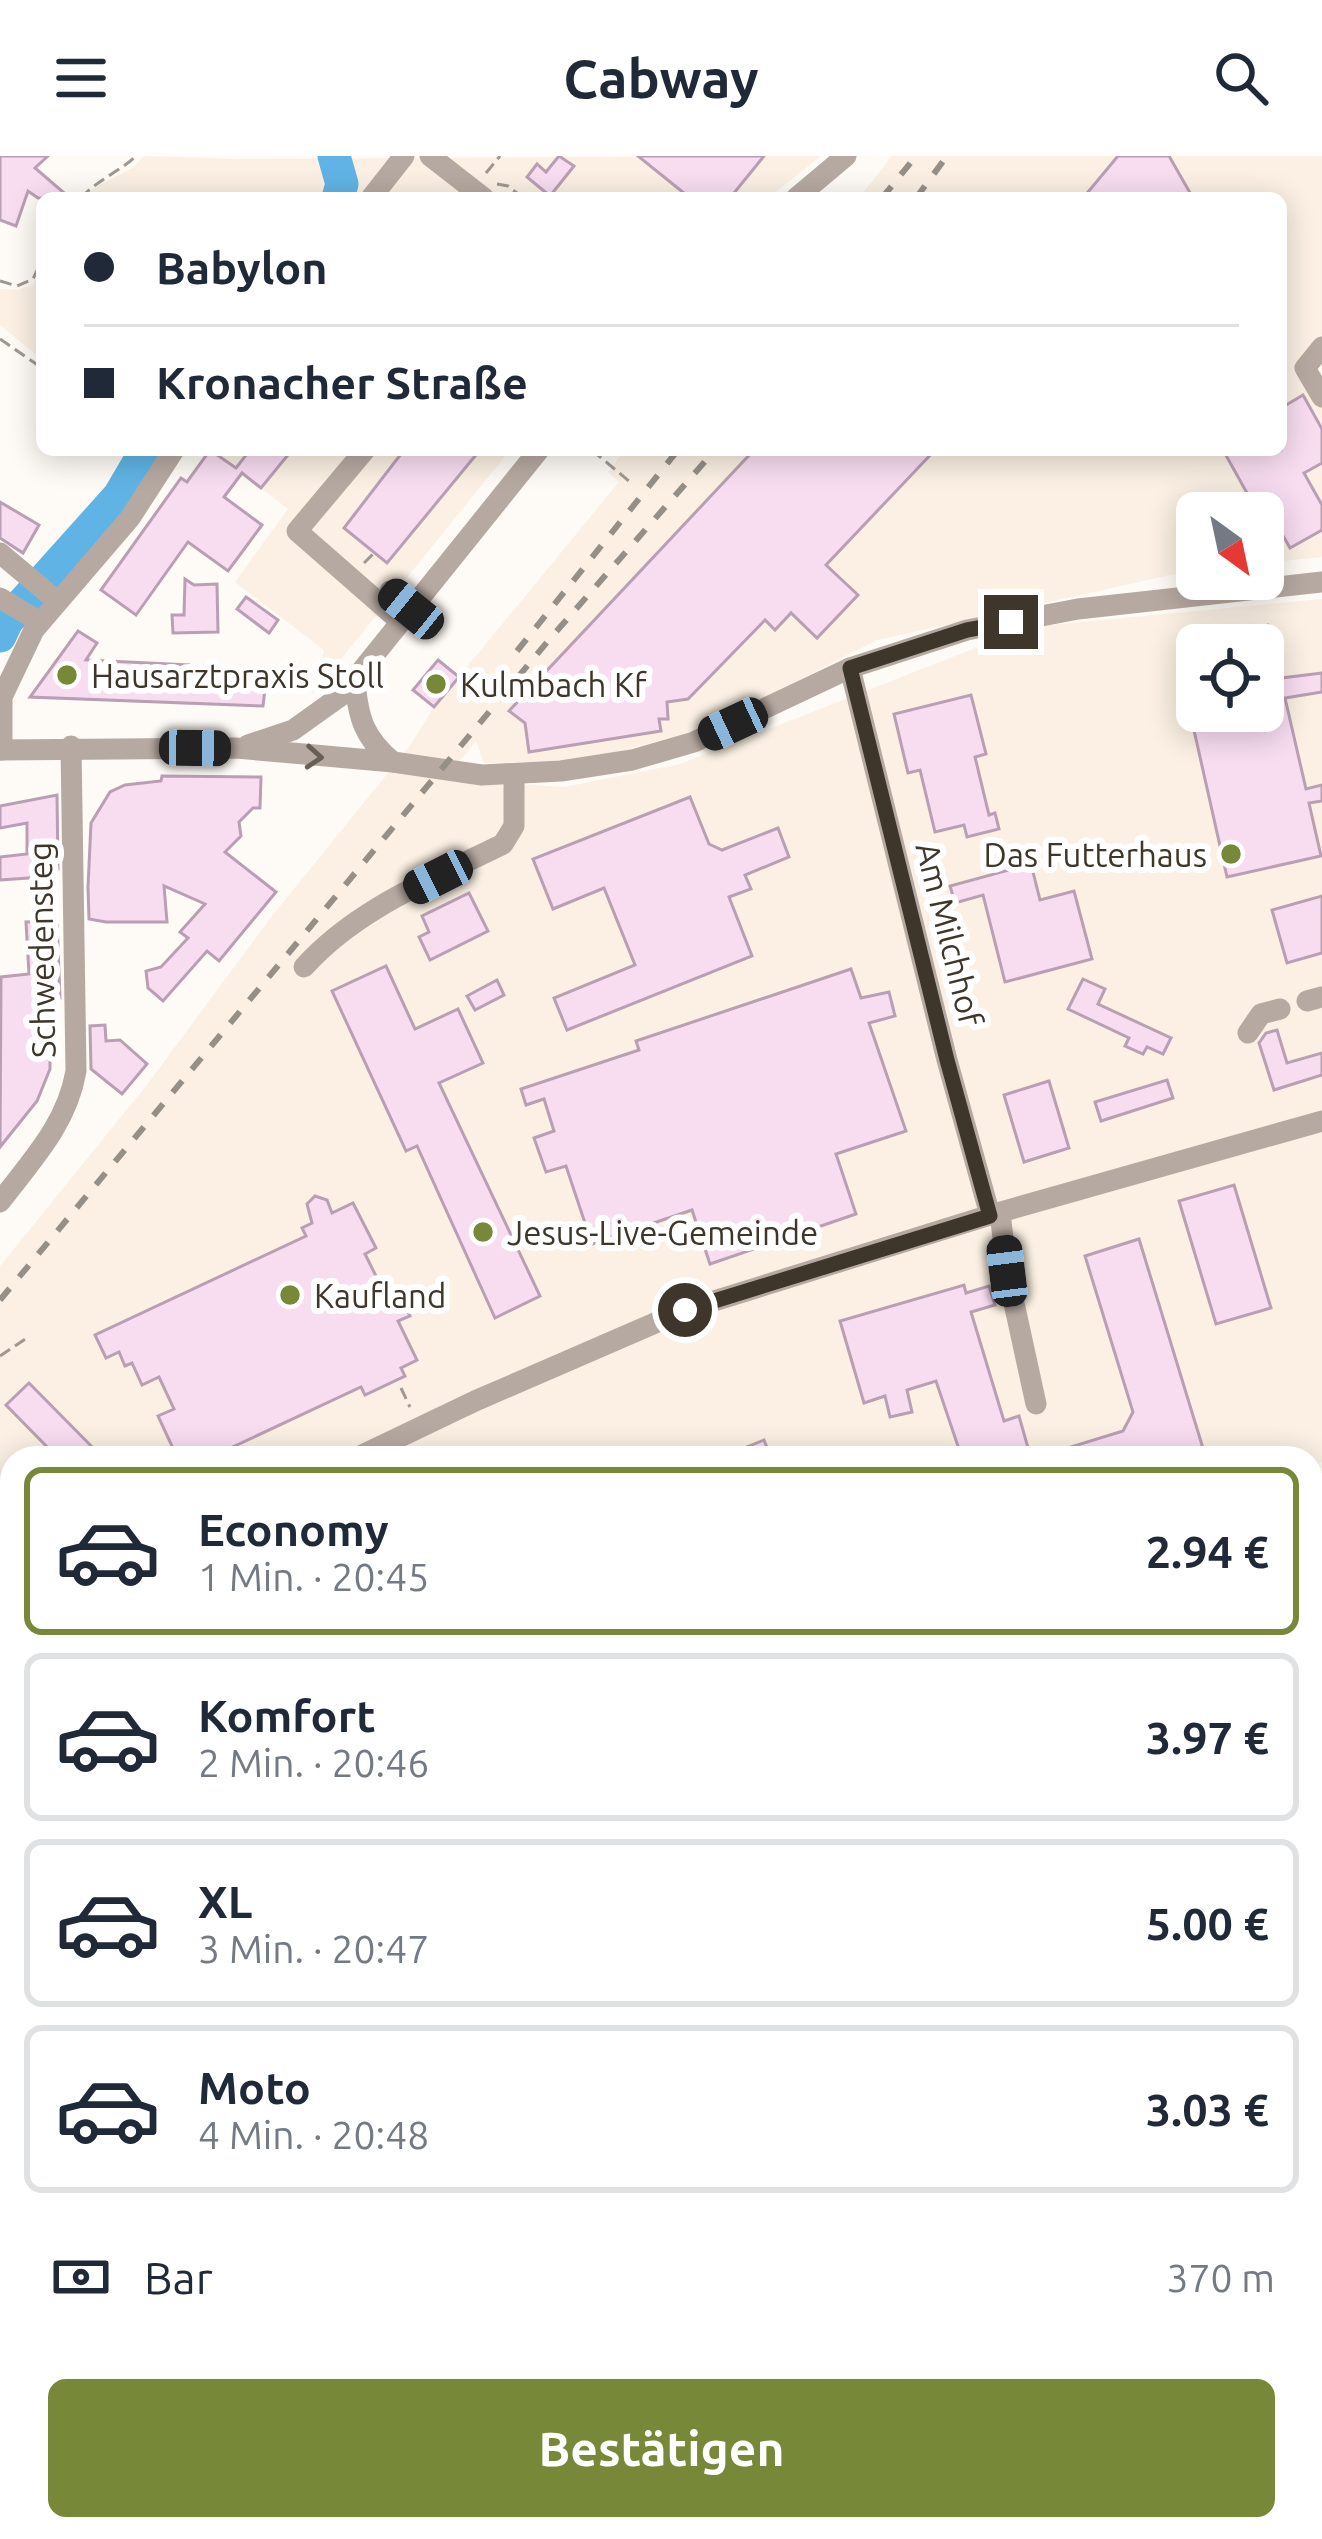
<!DOCTYPE html>
<html lang="de">
<meta charset="utf-8">
<style>
body{margin:0;font-family:Ubuntu,sans-serif;background:#f6f6f7;color:#1f2937;height:100vh;display:flex;flex-direction:column;font-size:45px;white-space:nowrap}
*{box-sizing:border-box;margin:0}
p{font-size:39px;color:#747a83}
.icon{flex:none;width:66px;height:66px;fill:none;stroke:currentColor;stroke-width:2;stroke-linecap:round;stroke-linejoin:round}
.map{position:relative;flex:1;overflow:hidden}
.panel{position:absolute;left:0px;top:1290px;width:1323px;height:1095px;display:flex;flex-direction:column;background:#fff;border-radius:36px 36px 0 0;box-shadow:0 6px 30px #0003}
.panel>*{flex:none}
.top-card{position:absolute;left:36px;top:36px;width:1251px;height:264px;border-radius:18px;box-shadow:0 6px 30px #0003;display:grid;align-content:center;height:264px;padding:0 48px;background:#fff}
.needle{width:78px;rotate:147deg}
.buttons{position:absolute;left:1176px;top:336px;display:grid;gap:24px}
.buttons a{display:grid;place-items:center;width:108px;height:108px;border-radius:18px;background:#fff;box-shadow:0 6px 30px #0003;font-size:60px}
.end{position:absolute;width:54px;height:54px;margin:-27px;border:15px solid #3e352b;background:#fff;box-shadow:0 0 0 6px #fff}
.from{border-radius:50%}
.car{position:absolute;width:36px;height:72px;margin:-36px -18px;border-radius:15px;box-shadow:0 0 9px 3px #0007;background:linear-gradient(#222 24%,#8ab4d8 0 40%,#222 0 76%,#8ab4d8 0 86%,#222 0)}
.top-card b{display:flex;align-items:center;gap:42px;height:114px;font-size:45px}
.top-card b+b{border-top:3px solid #e0e1e3}
.top-card i{width:30px;height:30px;background:#1f2937}
ul{padding:21px 0 0;list-style:none}
li{display:flex;align-items:center;gap:36px;height:168px;margin:0 24px 18px;padding:0 24px;border:6px solid #e0e1e3;border-radius:18px}
li div{flex:1}
li b{display:block;font-size:45px}
li em{font-style:normal;font-weight:600}
li.selected{border-color:#778838}
li>.icon{width:108px;height:108px;stroke-width:1.5}
.pay{display:flex;align-items:center;gap:30px;height:132px;padding:0 48px;font-size:45px}
.pay p{margin-inline-start:auto}
.cta{display:flex;gap:24px;margin-top:auto;padding:24px 48px}
.cta a{flex:1;height:138px;border-radius:18px;background:#778838;color:#fff;font-size:48px;font-weight:600;line-height:138px;text-align:center}
header{display:flex;justify-content:space-between;align-items:center;height:156px;padding:0 48px;background:#fff;font-size:54px;font-weight:600}
.map>svg:first-child{display:block}
.built{fill:#fbf0e3;fill-rule:evenodd}
.green{fill:#dae99f}
.lines{fill:none;stroke-linecap:round;stroke-linejoin:round}
.canal{stroke:#60b4e5;stroke-width:18}
.river{stroke:#60b4e5;stroke-width:33}
.building{fill:#f8ddf1;stroke:#b99fb3;stroke-width:3}
.path{stroke:#9e9890;stroke-width:3;stroke-dasharray:12 6;stroke-linecap:butt}
.minor{stroke:#b6a9a1;stroke-width:21}
.highway{stroke:#664e3f;stroke-width:30}
.rail{stroke:#958f87;stroke-width:6;stroke-dasharray:15 15;stroke-linecap:butt}
.oneway{stroke:#685e54}
.route{stroke:#3e352b;stroke-width:15}
.poi-dot{fill:#778838;stroke:#fff;stroke-width:4.5}
.labels{text-anchor:middle;dominant-baseline:central;stroke-width:12;stroke-linejoin:round;paint-order:stroke}
.poi-label{font-size:33px;fill:#3e352b;stroke:#fff;text-anchor:start}
.street-label{font-size:33px;fill:#3e352b;stroke:#fff}
</style>
<header><svg class="icon" aria-label="menu" viewBox="0 0 24 24"><path d="M4 6h16M4 12h16M4 18h16"/></svg>Cabway<svg class="icon" aria-label="search" viewBox="0 0 24 24"><circle cx="10" cy="10" r="6"/><path d="M15 15l6 6"/></svg></header>
<div class="map">
<svg width="1322" height="2383" viewBox="0 0 1322 2383">
<rect width="100%" height="100%" fill="#fefaf5"/>
<g class="built">
<polygon points="144,0 237,3 821,0 768,42 85,42 95,31 133,12"/>
<path d="M892 0H1322V179L1301 204 1322 243V401L1263 407V357H1197V413L877 484 702 573 584 605 484 607 476 585 444 624 565 631 680 608 1029 471 1322 443V1306L1311 1312V1302H12V1503L0 1489V1110L146 930 272 760 409 591 434 551 619 326 608 316 625 294H1281V42H859ZM1197 489H1263V555H1197Z"/>
<polygon points="42,111 42,203 0,169 0,133 18,134 34,128"/>
<polygon points="212,294 510,294 312,539 324,494 235,426 288,353"/>
<polygon points="0,1561 12,1593 12,1784 0,1789"/>
</g>
<polygon class="green" points="1322,1511 1322,1926 1311,1927 1311,1515"/>
<g class="lines">
<polyline class="canal" points="1311,1709 1322,1710"/>
<g class="river">
<polyline points="334,0 342,28 338,42"/>
<polyline points="0,480 7,465 119,340 146,294"/>
</g>
</g>
<g class="building">
<polygon points="0,0 48,0 35,12 70,42 38,42 28,35 16,70 0,64"/>
<polygon points="559,0 574,10 550,40 527,21 537,8 546,16"/>
<polygon points="638,0 764,0 730,42 690,42"/>
<polygon points="1118,0 1169,0 1193,42 1083,42"/>
<polygon points="1303,239 1322,273 1322,307 1304,317 1322,349 1322,374 1290,392 1261,341 1252,346 1223,294 1281,294 1281,252"/>
<polygon points="210,294 236,312 250,294 292,294 261,332 242,317 224,341 262,369 228,415 188,386 136,459 101,434 181,322 187,326"/>
<polygon points="404,294 480,294 387,407 344,372"/>
<polygon points="754,294 935,294 826,409 858,439 817,482 791,457 775,474 765,464 688,543 667,546 668,563 659,563 661,575 529,596 525,567 509,555"/>
<polygon points="0,346 39,369 23,397 0,382"/>
<polygon points="185,423 194,429 217,428 218,476 173,477 172,459 184,459"/>
<polygon points="246,441 278,464 269,477 237,453"/>
<polygon points="1268,469 1281,522 1322,517 1322,536 1285,542 1306,633 1322,629 1322,645 1309,647 1321,700 1227,721 1180,512 1197,508 1197,555 1263,555 1263,489 1251,489 1248,474"/>
<polygon points="78,475 97,487 86,504 189,509 189,514 220,516 220,511 267,516 263,550 30,541"/>
<polygon points="438,504 459,521 434,551 413,534"/>
<polygon points="971,539 986,598 975,601 989,659 995,657 999,673 967,681 964,669 935,676 920,614 908,617 894,558"/>
<polygon points="162,620 261,621 260,652 253,652 239,666 241,680 225,696 276,736 219,805 207,795 163,845 148,832 146,815 161,811 188,782 180,776 205,748 164,730 167,766 106,766 89,763 88,731 91,667 110,636 125,629 161,625"/>
<polygon points="57,639 58,713 44,712 43,721 0,724 0,701 27,698 27,667 0,672 0,650"/>
<polygon points="690,641 709,688 722,694 778,672 789,701 745,719 751,733 729,741 752,800 567,874 554,842 635,809 604,732 553,753 533,703"/>
<polygon points="1031,708 1040,744 1074,735 1092,803 1005,826 983,739 955,747 950,730"/>
<polygon points="469,737 488,775 430,804 419,781 429,776 422,760"/>
<polygon points="1322,740 1322,797 1287,807 1272,754"/>
<polygon points="57,765 60,842 50,842 50,913 37,945 0,991 1,821 29,818 26,766"/>
<polygon points="386,810 415,873 458,853 483,907 439,927 540,1140 495,1162 417,990 406,995 332,835"/>
<polygon points="851,813 861,842 889,836 895,860 869,867 906,975 836,998 856,1058 710,1108 692,1054 592,1088 566,1010 546,1016 534,982 554,975 544,943 526,949 521,933 639,894 636,885"/>
<polygon points="1083,823 1105,833 1098,848 1171,882 1163,898 1147,891 1143,898 1125,890 1129,882 1068,853"/>
<polygon points="497,824 504,839 475,854 467,840"/>
<polygon points="105,869 106,885 120,884 147,908 122,938 91,913 90,870"/>
<polygon points="1277,874 1287,907 1322,897 1322,919 1274,934 1259,887 1266,877"/>
<polygon points="1167,924 1173,942 1101,965 1095,946"/>
<polygon points="1049,925 1069,992 1024,1006 1004,939"/>
<polygon points="1234,1029 1271,1152 1216,1168 1179,1045"/>
<polygon points="315,1040 327,1044 332,1057 353,1047 376,1092 365,1098 389,1146 401,1140 410,1160 398,1165 417,1204 401,1212 405,1220 365,1239 361,1231 209,1302 199,1302 194,1293 177,1301 158,1260 174,1253 159,1221 142,1229 132,1207 125,1210 119,1196 106,1202 95,1179 306,1080 302,1072 312,1067 307,1048"/>
<polygon points="1139,1083 1206,1302 1048,1302 1048,1298 1123,1275 1133,1256 1085,1100"/>
<polygon points="964,1129 966,1137 989,1130 995,1149 971,1156 1004,1265 1019,1260 1030,1299 962,1302 936,1225 907,1234 912,1256 890,1261 885,1240 864,1247 840,1165"/>
<polygon points="29,1227 103,1302 58,1302 6,1249"/>
<polygon points="764,1284 771,1302 722,1302 722,1301"/>
</g>
<g class="lines">
<g class="path">
<polyline points="486,17 500,0"/>
<polyline points="497,28 508,30 523,42"/>
<path d="M81 42C97 24 119 16 136 0"/>
<polyline points="0,125 17,130 33,123 42,104"/>
<polyline points="0,183 42,212"/>
<polyline points="592,294 630,326"/>
<polyline points="364,407 374,397"/>
<polyline points="0,1200 30,1180"/>
<polyline points="401,1232 410,1251"/>
<polyline points="315,1302 337,1292"/>
<polyline points="0,1451 12,1446"/>
<polyline points="1311,1623 1322,1620"/>
<polyline points="1311,1931 1322,1932"/>
<polyline points="0,2123 12,2118"/>
<polyline points="0,2189 12,2185"/>
<polyline points="587,2373 596,2383"/>
<polyline points="698,2373 705,2381"/>
<polyline points="655,2383 666,2373"/>
</g>
<g class="minor">
<polyline points="430,0 484,42"/>
<polyline points="371,42 404,0"/>
<polyline points="796,42 846,0"/>
<polyline points="1322,191 1305,212 1322,241"/>
<polyline points="365,294 297,375 401,466"/>
<polyline points="0,397 56,444"/>
<polyline points="390,435 411,453"/>
<polyline points="0,442 40,466"/>
<polyline points="850,512 947,904 990,1059"/>
<path d="M355 525C358 562 364 582 393 606"/>
<polyline points="248,589 293,574 342,539 539,294"/>
<polyline points="0,594 236,592 393,606 482,619 561,615 632,604 694,586 850,512 967,474 1078,453 1322,426"/>
<polyline points="2,594 2,541 34,474 130,362 174,294"/>
<path d="M304 811C357 752 433 723 503 688L514 670V619"/>
<polyline points="1307,845 1322,841"/>
<polyline points="1248,877 1261,858 1280,853"/>
<path d="M0 1046C32 1004 67 968 76 915L71 590"/>
<polyline points="1000,1057 1007,1115 1036,1248"/>
<polyline points="356,1302 475,1245 685,1154 990,1059 1322,965"/>
<polyline points="0,1360 12,1352"/>
<polyline points="0,1486 12,1469"/>
<polyline points="0,1529 12,1560"/>
<polyline points="1311,2128 1322,2111"/>
<polyline points="1311,2215 1322,2219"/>
<polyline points="0,2291 12,2287"/>
<polyline points="879,2373 882,2383"/>
<polyline points="1144,2373 1156,2383"/>
<polyline points="1177,2373 1191,2383"/>
<polyline points="184,2383 187,2373"/>
<polyline points="469,2383 479,2373"/>
</g>
<g class="highway">
<polyline points="1311,1385 1322,1379"/>
<polyline points="0,1871 12,1867"/>
</g>
<g class="rail">
<polyline points="882,42 916,0"/>
<polyline points="916,42 947,0"/>
<polyline points="517,495 678,294"/>
<polyline points="0,1144 548,485 715,294"/>
</g>
</g>
<defs><path id="oneway-chevron" d="M-2-3.5L2.5 0L-2 3.5" fill="none" stroke-width="1.6" stroke-linecap="round" stroke-linejoin="round" transform="scale(3)"/></defs>
<use class="oneway" href="#oneway-chevron" transform="translate(314 601) rotate(4)"/>
<g class="lines">
<polyline class="route" points="685,1154 990,1060 947,904 850,512 967,474 1011,466"/>
</g>
<g class="poi-dot">
<circle cx="67" cy="519" r="12"/>
<circle cx="436" cy="528" r="12"/>
<circle cx="1231" cy="698" r="12"/>
<circle cx="483" cy="1076" r="12"/>
<circle cx="290" cy="1139" r="12"/>
</g>
<g class="labels">
<g class="poi-label">
<text x="91" y="519">Hausarztpraxis Stoll</text>
<text x="460" y="528">Kulmbach Kf</text>
<text x="1207" y="698" text-anchor="end">Das Futterhaus</text>
<text x="507" y="1076">Jesus-Live-Gemeinde</text>
<text x="314" y="1139">Kaufland</text>
</g>
<g class="street-label">
<text transform="translate(950 778) rotate(76)">Am Milchhof</text>
<text transform="translate(41 794) rotate(-91)">Schwedensteg</text>
</g>
</g>
</svg>
<div class="buttons">
<a><svg class="needle" viewBox="-14 -14 28 28"><path d="M0-13l5 13h-10z" fill="#e53935"/><path d="M0 13l5-13h-10z" fill="#747a83"/></svg></a>
<a><svg class="icon" aria-label="locate" viewBox="0 0 24 24"><circle cx="12" cy="12" r="6"/><path d="M12 2v4M12 18v4M2 12h4M18 12h4"/></svg></a>
</div>
<i class="end from" style="left:685px;top:1154px"></i>
<i class="end" style="left:1011px;top:466px"></i>
<i class="car" style="left:411px;top:453px;rotate:309deg"></i>
<i class="car" style="left:733px;top:568px;rotate:245deg"></i>
<i class="car" style="left:195px;top:592px;rotate:91deg"></i>
<i class="car" style="left:438px;top:721px;rotate:243deg"></i>
<i class="car" style="left:1007px;top:1115px;rotate:353deg"></i>
<div class="top-card">
<b><i class="from"></i>Babylon</b>
<b><i></i>Kronacher Straße</b>
</div>
<section class="panel">
<ul>
<li class="selected"><svg class="icon" aria-label="car" viewBox="0 0 24 24"><path d="M5 17H2v-5l4-1 3-4h7l3 4 3 1v5h-3M9 17h6M6 11h13"/><circle cx="7" cy="17" r="2"/><circle cx="17" cy="17" r="2"/></svg><div><b>Economy</b><p>1 Min. · 20:45</p></div><em>2.94 €</em></li>
<li><svg class="icon" aria-label="car" viewBox="0 0 24 24"><path d="M5 17H2v-5l4-1 3-4h7l3 4 3 1v5h-3M9 17h6M6 11h13"/><circle cx="7" cy="17" r="2"/><circle cx="17" cy="17" r="2"/></svg><div><b>Komfort</b><p>2 Min. · 20:46</p></div><em>3.97 €</em></li>
<li><svg class="icon" aria-label="car" viewBox="0 0 24 24"><path d="M5 17H2v-5l4-1 3-4h7l3 4 3 1v5h-3M9 17h6M6 11h13"/><circle cx="7" cy="17" r="2"/><circle cx="17" cy="17" r="2"/></svg><div><b>XL</b><p>3 Min. · 20:47</p></div><em>5.00 €</em></li>
<li><svg class="icon" aria-label="car" viewBox="0 0 24 24"><path d="M5 17H2v-5l4-1 3-4h7l3 4 3 1v5h-3M9 17h6M6 11h13"/><circle cx="7" cy="17" r="2"/><circle cx="17" cy="17" r="2"/></svg><div><b>Moto</b><p>4 Min. · 20:48</p></div><em>3.03 €</em></li>
</ul>
<div class="pay"><svg class="icon" aria-label="cash" viewBox="0 0 24 24"><path d="M3 7h18v10H3z"/><circle cx="12" cy="12" r="2"/></svg>Bar<p>370 m</p></div>
<div class="cta"><a>Bestätigen</a></div>
</section>
</div>
